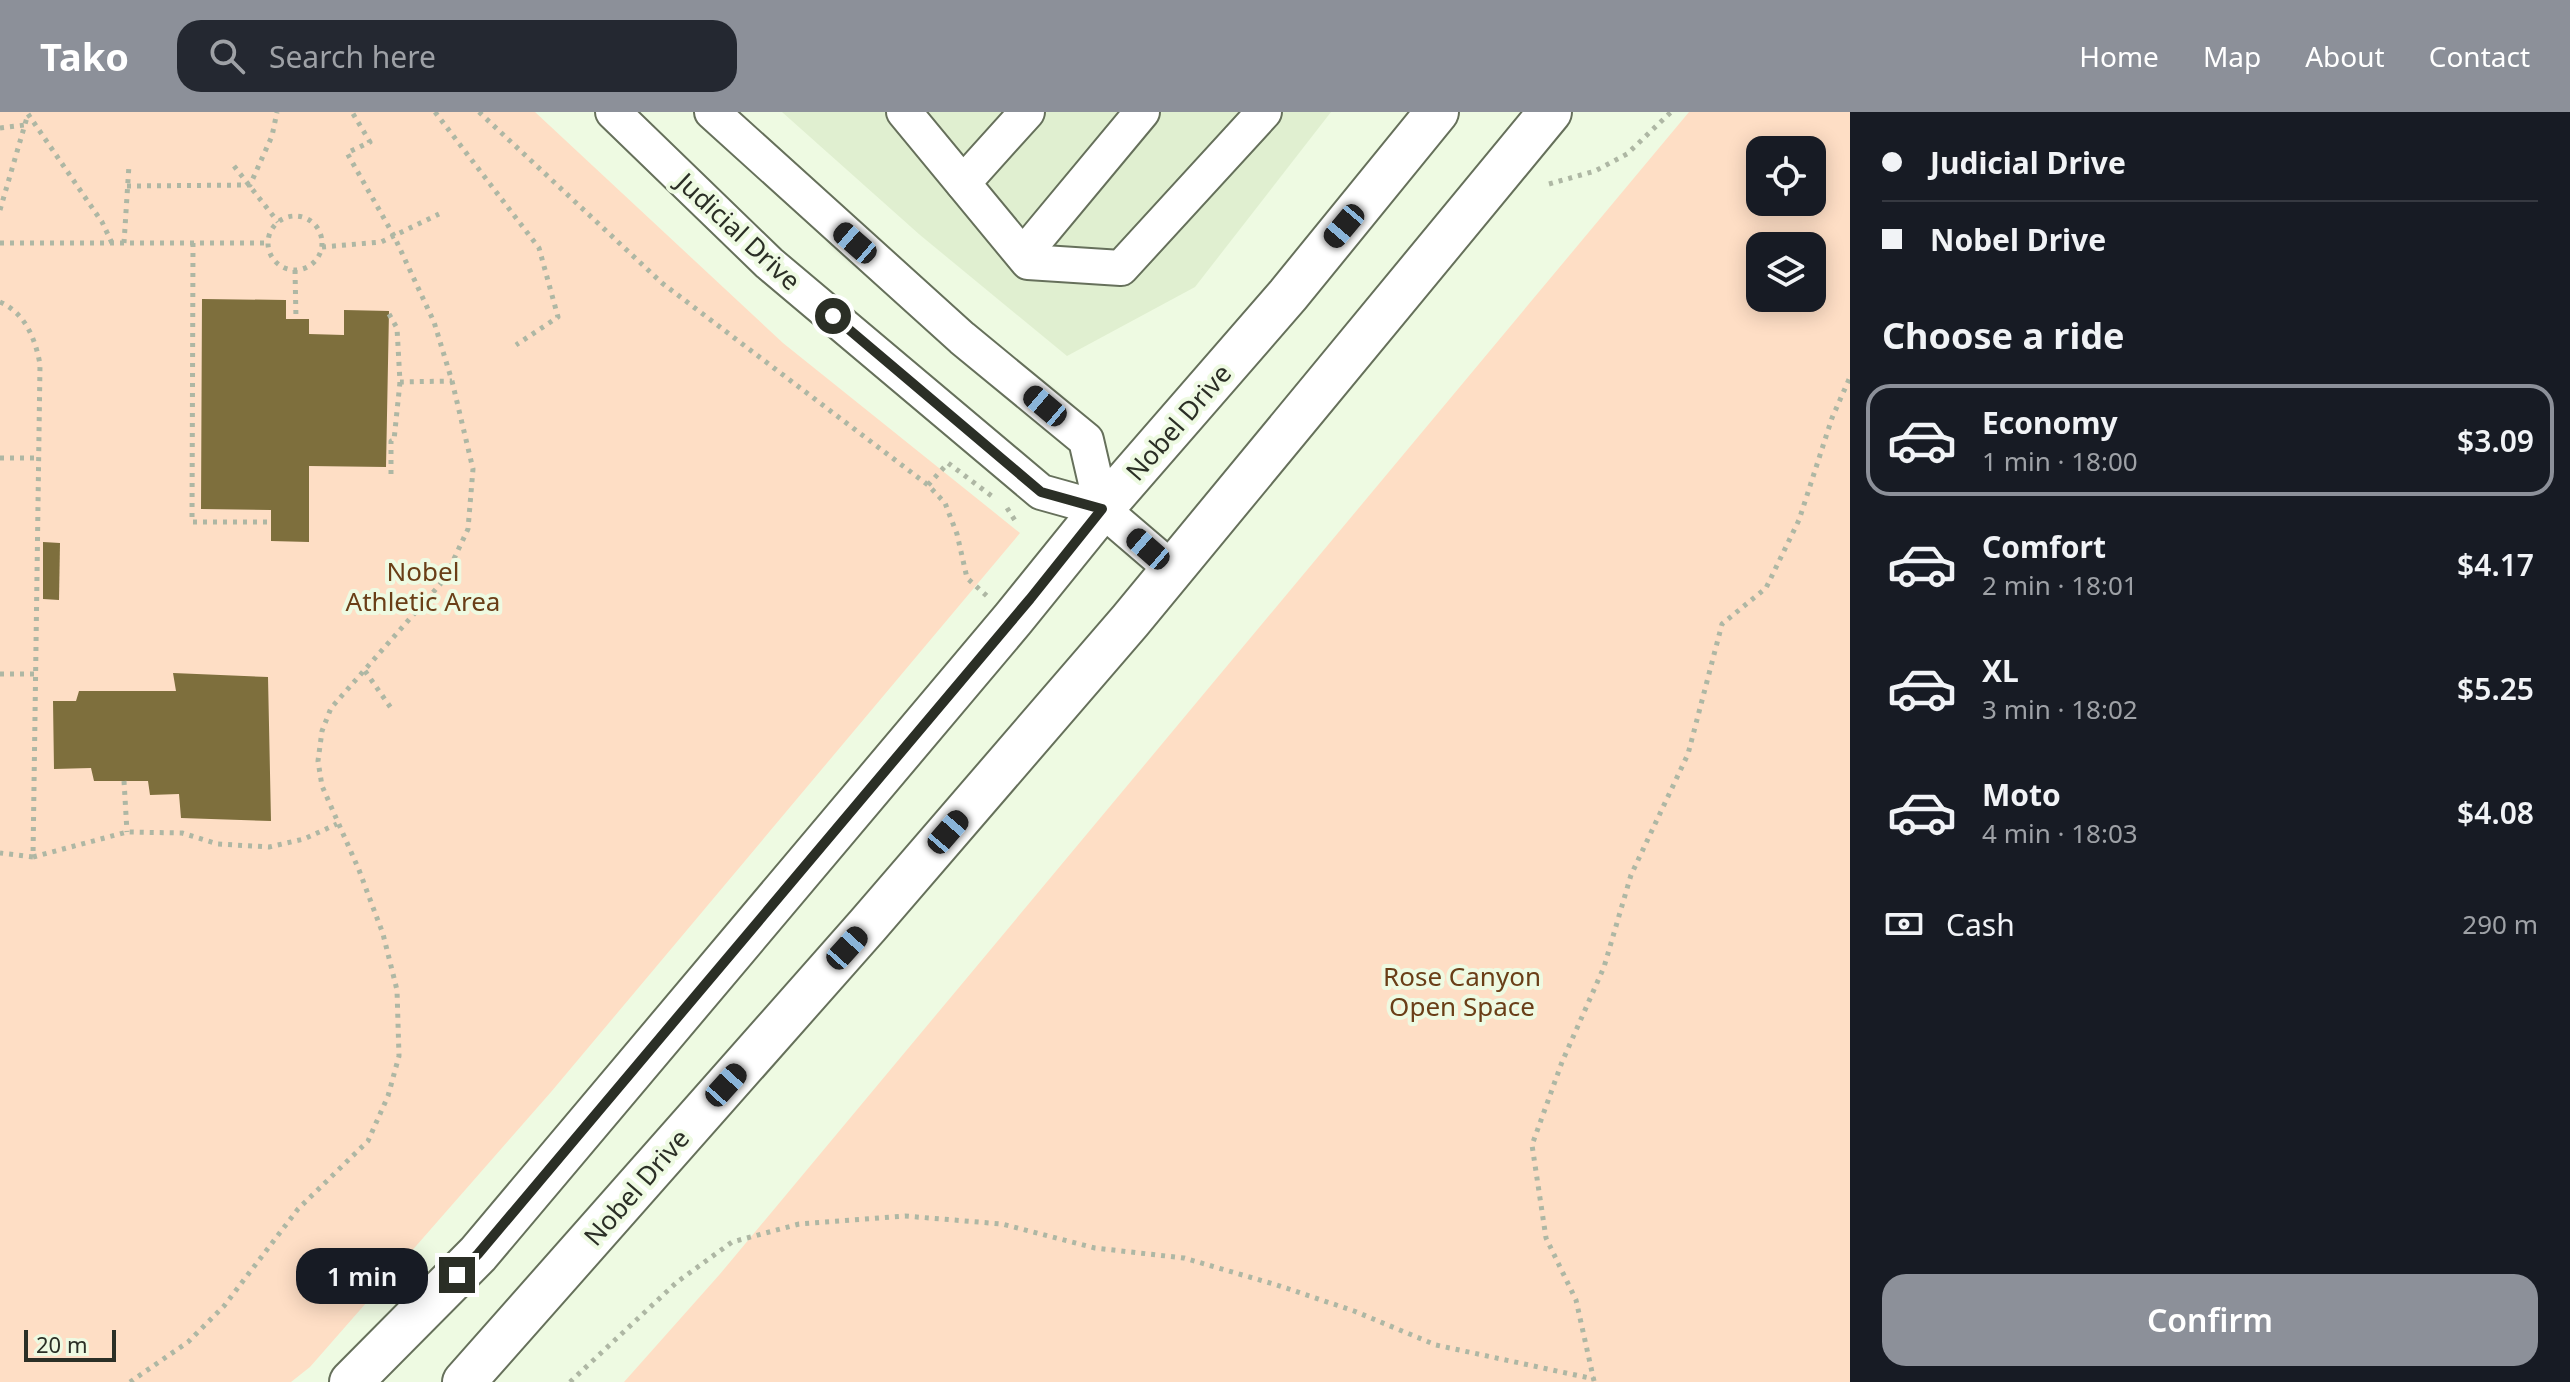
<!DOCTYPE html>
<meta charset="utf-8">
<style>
body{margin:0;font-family:"Noto Sans",sans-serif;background:#242831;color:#f1f3f6;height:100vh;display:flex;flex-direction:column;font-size:30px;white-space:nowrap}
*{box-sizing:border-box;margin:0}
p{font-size:26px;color:#9ea1a6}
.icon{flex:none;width:44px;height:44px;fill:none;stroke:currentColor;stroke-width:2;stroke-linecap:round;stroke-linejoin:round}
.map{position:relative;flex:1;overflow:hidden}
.side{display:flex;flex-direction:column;background:#171b24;width:720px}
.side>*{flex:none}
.top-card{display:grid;align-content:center;height:176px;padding:0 32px;background:#171b24}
.controls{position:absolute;left:1746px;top:24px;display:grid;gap:16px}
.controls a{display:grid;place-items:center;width:80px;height:80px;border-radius:16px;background:#171b24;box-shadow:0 4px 20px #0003;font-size:40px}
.scale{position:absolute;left:24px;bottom:20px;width:92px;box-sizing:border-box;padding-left:8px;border:4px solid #2b2f26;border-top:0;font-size:22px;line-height:28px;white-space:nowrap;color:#2b2f26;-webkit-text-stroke:6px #eefae2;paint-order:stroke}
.end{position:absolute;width:36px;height:36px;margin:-18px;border:10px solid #2b2f26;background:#fff;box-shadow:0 0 0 4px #fff}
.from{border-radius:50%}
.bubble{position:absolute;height:56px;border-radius:24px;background:#171b24;box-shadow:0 4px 20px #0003;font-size:26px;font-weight:600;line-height:56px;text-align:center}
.car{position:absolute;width:24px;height:48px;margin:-24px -12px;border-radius:10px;box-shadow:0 0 6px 2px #0007;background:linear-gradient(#222 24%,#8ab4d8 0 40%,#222 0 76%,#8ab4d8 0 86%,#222 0)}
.top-card b{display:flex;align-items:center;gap:28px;height:76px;font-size:30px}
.top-card b+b{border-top:2px solid #363941}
.top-card i{width:20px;height:20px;background:#f1f3f6}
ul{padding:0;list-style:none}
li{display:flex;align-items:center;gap:24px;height:112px;margin:0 16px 12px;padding:0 16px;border:4px solid transparent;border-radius:24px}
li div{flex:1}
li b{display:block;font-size:30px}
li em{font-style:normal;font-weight:600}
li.on{border-color:#8c9099}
li>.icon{width:72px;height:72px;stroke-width:1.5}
h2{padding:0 32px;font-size:36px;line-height:96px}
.pay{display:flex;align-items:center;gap:20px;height:88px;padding:0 32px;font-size:30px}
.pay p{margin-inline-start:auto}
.action{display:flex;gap:16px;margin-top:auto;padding:16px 32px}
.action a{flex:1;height:92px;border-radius:24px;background:#8c9099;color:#fff;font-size:32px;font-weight:600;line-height:92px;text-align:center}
header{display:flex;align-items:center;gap:48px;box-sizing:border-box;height:112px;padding:0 40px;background:#8c9099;color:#fff}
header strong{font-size:38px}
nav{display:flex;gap:44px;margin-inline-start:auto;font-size:28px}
.search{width:560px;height:72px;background:#242831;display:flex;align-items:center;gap:20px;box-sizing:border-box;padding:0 28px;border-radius:24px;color:#9ea1a6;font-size:30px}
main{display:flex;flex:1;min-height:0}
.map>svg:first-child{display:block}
.built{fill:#e0efd0}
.green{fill:#fedec5;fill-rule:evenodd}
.building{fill:#7e6f3d}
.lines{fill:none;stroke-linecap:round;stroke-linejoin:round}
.minor-casing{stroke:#66705b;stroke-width:38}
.major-casing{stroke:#66705b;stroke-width:46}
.path{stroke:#aeb7a4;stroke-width:5;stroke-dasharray:4 6;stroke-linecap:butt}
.minor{stroke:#fff;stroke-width:34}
.major{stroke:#fff;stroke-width:42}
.route{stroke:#2b2f26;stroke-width:10}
.labels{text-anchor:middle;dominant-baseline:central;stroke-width:8;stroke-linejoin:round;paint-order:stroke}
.street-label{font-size:26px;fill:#2b2f26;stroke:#eefae2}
.park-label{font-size:26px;fill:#6a3e17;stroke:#eefae2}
</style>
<header>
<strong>Tako</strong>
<div class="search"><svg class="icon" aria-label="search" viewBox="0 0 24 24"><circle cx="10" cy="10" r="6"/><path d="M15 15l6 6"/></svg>Search here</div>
<nav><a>Home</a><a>Map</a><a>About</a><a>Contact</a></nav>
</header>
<main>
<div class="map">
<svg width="1850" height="1270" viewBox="0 0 1850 1270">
<rect width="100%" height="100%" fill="#eefae2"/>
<polygon class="built" points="782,0 1331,0 1195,175 1067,244 920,123"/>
<g class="green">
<polygon points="0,0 535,0 783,231 1020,421 551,980 310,1255 291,1270 0,1270"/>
<path d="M1689 0H1850V1270H624L720 1162ZM1760 38H1812V90H1760ZM1760 134H1812V186H1760Z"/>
</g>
<g class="building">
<polygon points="202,187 286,188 286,207 309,207 309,222 344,223 344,198 389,199 386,355 309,354 309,430 271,429 271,398 201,397"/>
<polygon points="43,430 60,431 59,488 43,487"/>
<polygon points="173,561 268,565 271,709 181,706 179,682 150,683 148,669 94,669 91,656 54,657 53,589 76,589 79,579 176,579"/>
</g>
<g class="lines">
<defs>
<g id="minor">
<polyline points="613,0 769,151 1041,380 1102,397 1172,457"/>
<polyline points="712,0 962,226 1086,328 1102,397"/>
<polyline points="904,0 1028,150 1121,156 1264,0"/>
<polyline points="963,71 1027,0"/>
<polyline points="1023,143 1142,0"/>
</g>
<g id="major">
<polyline points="351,1270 478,1142 1013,507 1102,397 1288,183 1437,0"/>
<polyline points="464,1270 868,813 1130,509 1550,0"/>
</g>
</defs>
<use href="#minor" class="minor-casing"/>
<use href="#major" class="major-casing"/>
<g class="path">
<polyline points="435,0 539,136 558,205 516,233"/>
<polyline points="479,0 662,171 928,373 945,391 957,422 967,466 988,485"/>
<polyline points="0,16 25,13"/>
<polyline points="234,54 278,110"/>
<polyline points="1549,72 1595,59 1627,42 1671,0"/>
<polyline points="127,74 250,73 272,24 277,0"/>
<polyline points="0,98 28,2 102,110 112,131"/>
<circle cx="295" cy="131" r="27"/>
<polyline points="0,131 268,131"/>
<polyline points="124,131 129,53"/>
<polyline points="193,131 192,410 271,410"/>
<polyline points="322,135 381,130 439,102"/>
<polyline points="295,158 296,207"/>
<path d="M0 190C25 201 35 226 40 252L33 745 0 741"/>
<polyline points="389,202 397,216 400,270 452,269"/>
<polyline points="0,346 39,346"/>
<polyline points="391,362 391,329 394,328 400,270"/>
<polyline points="928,373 948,351 993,385"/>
<polyline points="1007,396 1016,410"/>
<polyline points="365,559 391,596"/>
<polyline points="0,562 36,562"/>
<polyline points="124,669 127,720"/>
<polyline points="33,745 127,720 182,721 218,732 269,735 304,727 337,712"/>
<polyline points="1594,1269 1576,1188 1546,1126 1532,1033 1562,950 1604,855 1631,763 1688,642 1722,512 1766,476 1799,408 1832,306 1850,265"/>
<polyline points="130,1270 188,1230 224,1194 298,1097 368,1029 388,984 399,944 397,878 383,822 359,758 322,674 318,649 322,619 331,596 444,468 468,417 473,357 452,269 434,210 394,124 347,41 370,30 352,0"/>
<polyline points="570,1270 677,1170 732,1130 799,1112 905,1104 1002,1112 1095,1136 1184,1146 1277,1173 1354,1199 1436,1233 1594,1267"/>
</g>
<use href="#minor" class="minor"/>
<use href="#major" class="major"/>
</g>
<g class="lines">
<polyline class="route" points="457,1163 478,1142 1030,487 1102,397 1041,380 833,204"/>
</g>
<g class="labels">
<g class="street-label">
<text transform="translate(739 119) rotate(43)">Judicial Drive</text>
<text transform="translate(1178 310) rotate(-49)">Nobel Drive</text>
<text transform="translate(636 1075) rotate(-49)">Nobel Drive</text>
</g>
<g class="park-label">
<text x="423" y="459">Nobel<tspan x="423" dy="30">Athletic Area</tspan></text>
<text x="1462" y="864">Rose Canyon<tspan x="1462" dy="30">Open Space</tspan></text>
</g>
</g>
</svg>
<div class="controls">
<a><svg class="icon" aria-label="locate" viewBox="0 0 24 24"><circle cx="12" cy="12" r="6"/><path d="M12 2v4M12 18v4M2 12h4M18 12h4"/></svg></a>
<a><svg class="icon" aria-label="layers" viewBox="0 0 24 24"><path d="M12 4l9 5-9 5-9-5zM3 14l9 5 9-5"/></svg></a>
</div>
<div class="scale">20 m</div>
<i class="end from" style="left:833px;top:204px"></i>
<i class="end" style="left:457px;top:1163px"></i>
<div class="bubble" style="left:296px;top:1136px;width:132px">1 min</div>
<i class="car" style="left:1344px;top:114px;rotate:220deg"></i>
<i class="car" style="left:855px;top:131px;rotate:311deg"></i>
<i class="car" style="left:1045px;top:294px;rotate:310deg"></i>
<i class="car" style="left:1148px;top:437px;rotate:311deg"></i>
<i class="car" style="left:948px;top:720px;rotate:41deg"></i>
<i class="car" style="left:847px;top:836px;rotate:42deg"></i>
<i class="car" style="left:726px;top:973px;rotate:42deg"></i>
</div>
<section class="side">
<div class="top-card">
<b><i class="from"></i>Judicial Drive</b>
<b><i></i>Nobel Drive</b>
</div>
<h2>Choose a ride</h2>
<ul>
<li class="on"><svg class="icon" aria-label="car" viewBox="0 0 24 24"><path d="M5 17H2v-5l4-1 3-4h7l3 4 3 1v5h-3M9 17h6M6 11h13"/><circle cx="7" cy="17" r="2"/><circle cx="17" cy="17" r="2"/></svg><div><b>Economy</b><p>1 min · 18:00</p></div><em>$3.09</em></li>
<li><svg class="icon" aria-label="car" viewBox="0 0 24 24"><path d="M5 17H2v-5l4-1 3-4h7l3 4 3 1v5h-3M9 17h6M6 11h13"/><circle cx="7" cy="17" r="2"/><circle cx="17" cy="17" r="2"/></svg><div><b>Comfort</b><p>2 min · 18:01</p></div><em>$4.17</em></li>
<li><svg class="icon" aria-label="car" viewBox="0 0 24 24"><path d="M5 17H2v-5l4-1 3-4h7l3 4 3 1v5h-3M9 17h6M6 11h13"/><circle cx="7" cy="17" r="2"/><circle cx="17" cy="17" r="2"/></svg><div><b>XL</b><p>3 min · 18:02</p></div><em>$5.25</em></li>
<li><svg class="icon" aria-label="car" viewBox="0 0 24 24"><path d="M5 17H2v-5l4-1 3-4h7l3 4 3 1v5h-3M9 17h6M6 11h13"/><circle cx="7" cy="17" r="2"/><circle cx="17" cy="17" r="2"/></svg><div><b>Moto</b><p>4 min · 18:03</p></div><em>$4.08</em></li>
</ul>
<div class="pay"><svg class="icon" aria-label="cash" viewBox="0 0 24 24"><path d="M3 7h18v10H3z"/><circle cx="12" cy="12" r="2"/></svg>Cash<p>290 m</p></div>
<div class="action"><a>Confirm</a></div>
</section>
</main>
